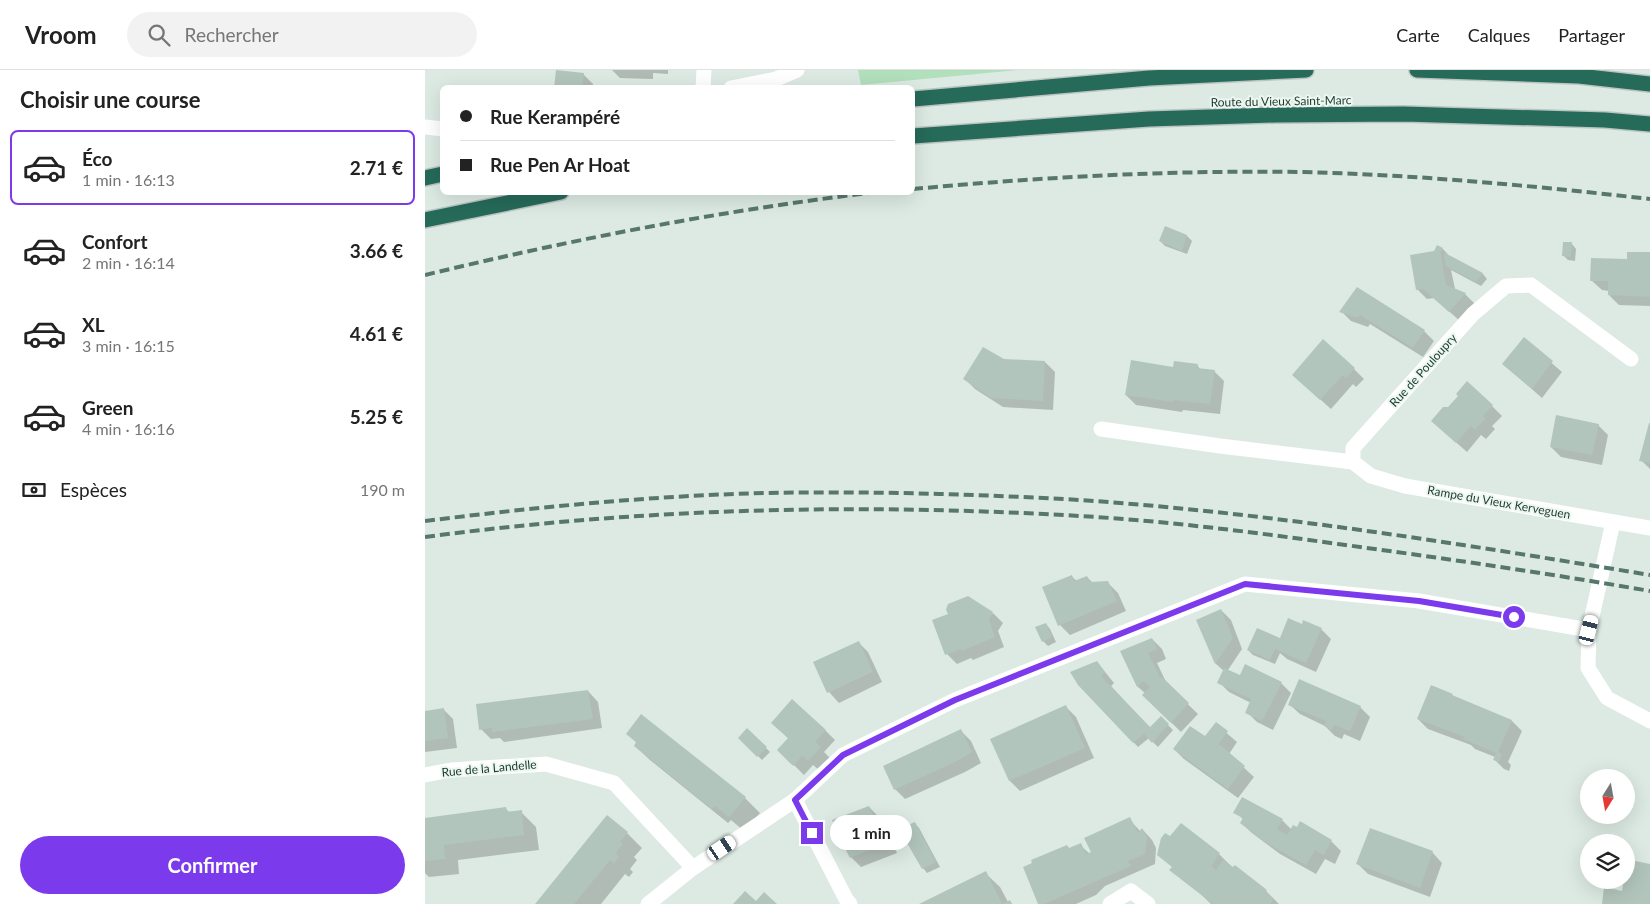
<!DOCTYPE html>
<html lang="fr">
<meta charset="utf-8">
<style>
body{margin:0;font-family:Lato,sans-serif;background:#f2f2f2;color:#222;height:100vh;display:flex;flex-direction:column;font-size:19px;white-space:nowrap}
*{box-sizing:border-box;margin:0}
p{font-size:16px;color:#767676}
.icon{flex:none;width:28px;height:28px;fill:none;stroke:currentColor;stroke-width:2;stroke-linecap:round;stroke-linejoin:round}
.map{position:relative;flex:1;overflow:hidden}
.drawer{display:flex;flex-direction:column;background:#fff;width:425px}
.drawer>*{flex:none}
.banner{position:absolute;left:15px;top:15px;width:475px;height:110px;border-radius:8px;box-shadow:0 5px 20px #0002;display:grid;align-content:center;height:110px;padding:0 20px;background:#fff}
.needle{width:32px;rotate:191deg}
.buttons{position:absolute;left:1155px;top:699px;display:grid;gap:10px}
.buttons a{display:grid;place-items:center;width:55px;height:55px;border-radius:50%;background:#fff;box-shadow:0 5px 20px #0002;font-size:25px}
.end{position:absolute;width:22px;height:22px;margin:-11px;border:6px solid #7c3aed;background:#fff;box-shadow:0 0 0 2px #fff}
.from{border-radius:50%}
.bubble{position:absolute;height:35px;border-radius:18px;background:#fff;box-shadow:0 5px 20px #0002;font-size:16px;font-weight:700;line-height:35px;text-align:center}
.car{position:absolute;width:15px;height:30px;margin:-15px -8px;border-radius:6px;box-shadow:0 0 4px 1px #0007;background:linear-gradient(#fff 24%,#345 0 40%,#fff 0 76%,#345 0 86%,#fff 0)}
.banner b{display:flex;align-items:center;gap:18px;height:48px;font-size:19px}
.banner b+b{border-top:1px solid #e0e0e0}
.banner i{width:12px;height:12px;background:#222}
ul{padding:0;list-style:none}
li{display:flex;align-items:center;gap:15px;height:75px;margin:0 10px 8px;padding:0 10px;border:2px solid transparent;border-radius:8px}
li div{flex:1}
li b{display:block;font-size:19px}
li em{font-style:normal;font-weight:700}
li.active{border-color:#7c3aed}
li>.icon{width:45px;height:45px;stroke-width:1.5}
h2{padding:0 20px;font-size:22px;line-height:60px}
.pay{display:flex;align-items:center;gap:12px;height:55px;padding:0 20px;font-size:19px}
.pay p{margin-inline-start:auto}
.primary-button{display:flex;gap:10px;margin-top:auto;padding:10px 20px}
.primary-button a{flex:1;height:58px;border-radius:30px;background:#7c3aed;color:#fff;font-size:20px;font-weight:700;line-height:58px;text-align:center}
header{display:flex;align-items:center;gap:30px;box-sizing:border-box;height:70px;padding:0 25px;background:#fff;border-bottom:1px solid #e0e0e0}
header strong{font-size:24px}
nav{display:flex;gap:28px;margin-inline-start:auto;font-size:18px}
.search{width:350px;height:45px;background:#f2f2f2;display:flex;align-items:center;gap:12px;box-sizing:border-box;padding:0 18px;border-radius:28px;color:#767676;font-size:19px}
main{display:flex;flex:1;min-height:0}
.map>svg:first-child{display:block}
.green{fill:#b2dfbc}
.shadow{fill:#0003}
.building{fill:#b2c5bc}
.lines{fill:none;stroke-linecap:round;stroke-linejoin:round}
.highway-casing{stroke:#bbc4c1;stroke-width:18}
.lane{stroke:#fff;stroke-width:15}
.street{stroke:#fff;stroke-width:15}
.highway{stroke:#266a59;stroke-width:15}
.rail{stroke:#57776d;stroke-width:4;stroke-dasharray:10 5;stroke-linecap:butt}
.route{stroke:#7c3aed;stroke-width:6}
.labels{text-anchor:middle;dominant-baseline:central;stroke-width:4;stroke-linejoin:round;paint-order:stroke}
.street-label{font-size:12px;fill:#1d3b31;stroke:#edf7f1}
</style>
<header>
<strong>Vroom</strong>
<div class="search"><svg class="icon" aria-label="search" viewBox="0 0 24 24"><circle cx="10" cy="10" r="6"/><path d="M15 15l6 6"/></svg>Rechercher</div>
<nav><a>Carte</a><a>Calques</a><a>Partager</a></nav>
</header>
<main>
<section class="drawer">
<h2>Choisir une course</h2>
<ul>
<li class="active"><svg class="icon" aria-label="car" viewBox="0 0 24 24"><path d="M5 17H2v-5l4-1 3-4h7l3 4 3 1v5h-3M9 17h6M6 11h13"/><circle cx="7" cy="17" r="2"/><circle cx="17" cy="17" r="2"/></svg><div><b>Éco</b><p>1 min · 16:13</p></div><em>2.71 €</em></li>
<li><svg class="icon" aria-label="car" viewBox="0 0 24 24"><path d="M5 17H2v-5l4-1 3-4h7l3 4 3 1v5h-3M9 17h6M6 11h13"/><circle cx="7" cy="17" r="2"/><circle cx="17" cy="17" r="2"/></svg><div><b>Confort</b><p>2 min · 16:14</p></div><em>3.66 €</em></li>
<li><svg class="icon" aria-label="car" viewBox="0 0 24 24"><path d="M5 17H2v-5l4-1 3-4h7l3 4 3 1v5h-3M9 17h6M6 11h13"/><circle cx="7" cy="17" r="2"/><circle cx="17" cy="17" r="2"/></svg><div><b>XL</b><p>3 min · 16:15</p></div><em>4.61 €</em></li>
<li><svg class="icon" aria-label="car" viewBox="0 0 24 24"><path d="M5 17H2v-5l4-1 3-4h7l3 4 3 1v5h-3M9 17h6M6 11h13"/><circle cx="7" cy="17" r="2"/><circle cx="17" cy="17" r="2"/></svg><div><b>Green</b><p>4 min · 16:16</p></div><em>5.25 €</em></li>
</ul>
<div class="pay"><svg class="icon" aria-label="cash" viewBox="0 0 24 24"><path d="M3 7h18v10H3z"/><circle cx="12" cy="12" r="2"/></svg>Espèces<p>190 m</p></div>
<div class="primary-button"><a>Confirmer</a></div>
</section>
<div class="map">
<svg width="1225" height="834" viewBox="0 0 1225 834">
<rect width="100%" height="100%" fill="#dceae3"/>
<polygon class="green" points="433,0 594,0 436,15"/>
<g class="shadow">
<polygon points="187,0 243,0 243,4 228,3 228,9 195,8"/>
<polygon points="158,4 168,14 168,18 131,18"/>
<polygon points="740,158 762,166 767,171 762,184 740,176 735,171"/>
<polygon points="1147,174 1151,179 1150,191 1143,190 1138,185"/>
<polygon points="1012,177 1018,179 1027,189 1058,204 1062,209 1056,216 1026,200 1030,219 1040,224 1050,234 1035,251 1009,228 1002,229 992,219"/>
<polygon points="1225,184 1225,236 1194,235 1184,225 1184,221 1177,220 1166,210 1203,190"/>
<polygon points="932,219 999,261 1009,271 998,287 945,254 943,257 926,251 916,241"/>
<polygon points="1099,269 1137,302 1117,328 1078,294"/>
<polygon points="579,291 620,292 630,302 628,340 578,337 550,319 540,309"/>
<polygon points="772,295 776,300 789,301 799,311 795,344 758,340 757,342 711,335 701,325 749,298"/>
<polygon points="929,299 939,309 931,317 928,314 906,339 868,305"/>
<polygon points="1067,336 1077,346 1067,356 1070,359 1061,369 1056,365 1042,382 1017,360"/>
<polygon points="1173,355 1183,365 1177,395 1136,387 1126,377"/>
<polygon points="1225,355 1225,399 1216,390"/>
<polygon points="646,506 652,511 662,507 667,512 683,513 693,523 701,541 645,565 635,555"/>
<polygon points="796,540 806,550 817,579 803,600 816,607 856,613 866,623 848,660 832,652 822,642 826,633 804,622 794,612 799,601 791,594 773,550"/>
<polygon points="568,543 578,553 573,561 579,577 548,590 546,588 532,594 522,584"/>
<polygon points="621,554 625,559 631,572 623,576 618,571"/>
<polygon points="877,556 896,559 906,569 891,602 862,589 855,583 850,594 828,585 823,580 854,569"/>
<polygon points="727,569 737,579 741,589 732,593 742,614 773,644 756,662 718,625 720,623 713,617 697,581"/>
<polygon points="433,572 443,582 457,612 414,633 404,622 390,593"/>
<polygon points="672,592 689,613 686,616 725,659 736,648 748,660 733,677 724,668 713,677 654,614"/>
<polygon points="163,621 173,632 177,658 79,672 75,668 66,669 56,659"/>
<polygon points="864,634 935,637 945,647 935,671 919,664 917,669 910,666 900,656 875,644"/>
<polygon points="641,637 651,647 669,688 595,721 585,711 567,669"/>
<polygon points="18,639 28,649 32,678 0,682 0,642"/>
<polygon points="216,646 320,728 335,743 319,761 306,750 303,753 225,690 210,676 212,673 203,664"/>
<polygon points="993,649 1087,651 1097,661 1083,692 1086,695 1084,701 1079,699 1069,689 1070,687 1050,679 1046,675 1003,659"/>
<polygon points="347,653 400,660 410,670 399,682 405,688 394,700 388,695 379,705 354,680 364,669"/>
<polygon points="791,654 812,672 804,684 829,707 813,728 759,689 749,679 780,668"/>
<polygon points="322,660 345,682 337,690 315,668"/>
<polygon points="536,661 546,671 556,693 540,702 480,729 470,719"/>
<polygon points="818,728 857,750 867,760 906,771 916,781 910,794 900,789 891,804 855,784 827,763 816,753 818,749 810,742"/>
<polygon points="444,737 454,747 460,763 465,767 472,783 436,797 426,787"/>
<polygon points="81,739 85,743 96,742 111,757 114,780 33,790 34,804 4,807 0,803 0,750"/>
<polygon points="704,749 716,762 718,760 727,770 731,778 730,794 680,816 671,825 651,834 614,834 642,776 645,779 655,775 665,784"/>
<polygon points="489,753 494,758 515,797 502,803 498,798"/>
<polygon points="756,754 794,784 808,798 810,797 841,821 854,834 786,834 734,784"/>
<polygon points="202,763 217,778 209,787 212,790 205,799 208,802 204,807 200,804 176,834 112,834"/>
<polygon points="1007,782 1017,793 1005,827 943,804 933,794"/>
<polygon points="560,803 575,817 583,832 585,831 587,834 497,834"/>
</g>
<g class="building">
<polygon points="131,0 159,3 157,18 129,18"/>
<polygon points="740,156 762,165 757,181 734,171"/>
<polygon points="1138,172 1147,172 1146,187 1137,186"/>
<polygon points="1012,175 1018,178 1016,182 1015,181 1021,215 1041,223 1024,242 998,219 991,220 985,185 1009,181"/>
<polygon points="1202,182 1225,182 1225,227 1183,225 1183,211 1165,211 1166,188 1202,189"/>
<polygon points="1020,183 1058,203 1051,212 1021,196 1019,186"/>
<polygon points="932,217 1000,260 988,278 935,245 933,248 914,242"/>
<polygon points="1099,267 1128,291 1107,319 1077,294"/>
<polygon points="898,269 930,298 921,308 918,305 895,330 867,305"/>
<polygon points="558,277 579,289 620,291 618,331 566,328 538,309"/>
<polygon points="706,290 748,297 749,291 773,294 772,298 790,300 785,334 748,330 748,332 700,325"/>
<polygon points="1042,311 1068,335 1058,346 1061,348 1050,360 1046,356 1031,373 1006,351 1018,337 1023,337 1033,326 1031,324"/>
<polygon points="1131,345 1174,354 1167,385 1125,377"/>
<polygon points="1224,353 1225,353 1225,393 1214,391"/>
<polygon points="647,505 649,511 662,506 665,512 683,511 692,531 633,556 617,517"/>
<polygon points="543,526 568,542 564,550 570,567 537,581 536,579 520,585 507,550 523,544 521,540 523,534"/>
<polygon points="796,539 808,568 790,594 771,550"/>
<polygon points="863,548 877,554 878,550 897,558 881,593 850,579 845,590 822,580 832,558 855,568"/>
<polygon points="621,553 627,567 617,572 610,557"/>
<polygon points="727,568 732,579 723,583 735,607 737,607 764,633 746,653 717,625 725,617 718,611 712,617 695,581"/>
<polygon points="434,571 448,602 402,623 388,592"/>
<polygon points="672,591 680,602 676,606 725,657 736,646 744,654 727,673 719,664 708,673 653,615 645,602"/>
<polygon points="820,594 857,612 837,651 820,643 826,629 792,613 799,598 815,605"/>
<polygon points="874,609 936,636 925,661 909,655 907,660 899,656 901,651 863,635"/>
<polygon points="1006,615 1028,624 1027,625 1087,650 1073,682 1077,684 1074,692 1068,690 1071,683 1038,669 1040,667 992,649"/>
<polygon points="163,620 168,649 67,662 67,658 54,660 51,634"/>
<polygon points="367,629 401,660 390,672 396,677 383,691 377,686 368,696 352,680 363,668 346,653"/>
<polygon points="641,635 660,678 584,711 565,669"/>
<polygon points="19,638 23,668 0,671 0,641"/>
<polygon points="216,644 321,727 304,747 290,736 287,739 209,676 211,672 201,664"/>
<polygon points="791,652 803,661 794,674 820,696 803,719 748,679 765,656 780,666"/>
<polygon points="322,658 342,677 332,687 313,668"/>
<polygon points="536,659 547,682 530,692 469,720 458,696"/>
<polygon points="817,727 858,749 852,759 862,765 868,755 872,757 875,751 907,770 899,785 890,780 881,795 843,774 815,753 818,748 808,743"/>
<polygon points="444,736 453,756 455,755 463,772 425,788 415,769 407,750"/>
<polygon points="81,737 82,742 97,740 99,765 19,775 20,789 0,791 0,748"/>
<polygon points="182,745 203,762 195,772 198,774 191,783 194,787 189,793 185,790 149,834 110,834"/>
<polygon points="705,747 713,763 717,758 722,767 720,784 703,791 706,796 619,834 613,834 598,797 607,793 606,790 642,775 644,778 656,773 661,784 666,782 659,768"/>
<polygon points="490,752 511,792 497,799 474,759"/>
<polygon points="756,753 795,783 786,796 791,800 798,790 808,797 810,795 842,820 840,822 849,829 845,834 788,834 744,800 747,797 732,785 736,768 740,763 745,766"/>
<polygon points="945,758 1008,781 995,818 931,794"/>
<polygon points="1201,789 1225,794 1225,834 1177,834 1179,817 1197,821 1198,815 1190,812 1191,810 1201,810"/>
<polygon points="561,801 577,834 585,830 587,834 494,834"/>
<polygon points="320,821 331,831 339,822 352,834 308,834"/>
</g>
<g class="lines">
<defs>
<g id="highway">
<polyline points="992,0 1154,6 1225,14"/>
<polyline points="488,29 724,8 881,0"/>
<polyline points="488,66 724,49 850,45 979,44 1180,50 1225,54"/>
<polyline points="0,108 18,104"/>
<polyline points="0,150 136,122"/>
</g>
</defs>
<use href="#highway" class="highway-casing"/>
<polyline class="lane" points="676,359 795,376 928,392"/>
<g class="street">
<polyline points="278,18 279,0"/>
<polyline points="306,18 351,9 372,0"/>
<polyline points="0,57 18,59"/>
<polyline points="1206,289 1106,215 1081,216 1048,244 928,378 928,392 946,406 980,416 1225,458"/>
<polyline points="1164,560 1188,452"/>
<polyline points="0,705 26,700 121,694 189,713 268,798"/>
<polyline points="370,730 421,829 425,834"/>
<polyline points="223,834 268,798 370,730 418,685 530,630 820,514 994,531 1164,560 1163,598 1182,628 1225,651"/>
<polyline points="685,834 706,821 723,834"/>
</g>
<use href="#highway" class="highway"/>
<g class="rail">
<path d="M488 119C618 107 748 100 879 102 995 105 1110 116 1225 129"/>
<path d="M0 205C149 169 299 140 452 122"/>
<path d="M0 451C112 437 226 426 339 423 444 421 550 424 655 430 846 443 1036 474 1225 505"/>
<path d="M0 467C217 438 436 433 655 446 741 451 827 462 913 474 1017 488 1121 503 1225 521"/>
</g>
</g>
<g class="lines">
<polyline class="route" points="387,763 370,730 418,685 530,630 820,514 994,531 1089,547"/>
</g>
<g class="labels">
<g class="street-label">
<text transform="translate(856 31) rotate(-1)">Route du Vieux Saint-Marc</text>
<text transform="translate(998 300) rotate(-48)">Rue de Pouloupry</text>
<text transform="translate(1074 432) rotate(10)">Rampe du Vieux Kerveguen</text>
<text transform="translate(64 698) rotate(-5)">Rue de la Landelle</text>
</g>
</g>
</svg>
<div class="buttons">
<a><svg class="needle" viewBox="-14 -14 28 28"><path d="M0-13l5 13h-10z" fill="#e53935"/><path d="M0 13l5-13h-10z" fill="#767676"/></svg></a>
<a><svg class="icon" aria-label="layers" viewBox="0 0 24 24"><path d="M12 4l9 5-9 5-9-5zM3 14l9 5 9-5"/></svg></a>
</div>
<i class="end from" style="left:1089px;top:547px"></i>
<i class="end" style="left:387px;top:763px"></i>
<div class="bubble" style="left:405px;top:745px;width:82px">1 min</div>
<i class="car" style="left:1164px;top:560px;rotate:14deg"></i>
<i class="car" style="left:297px;top:778px;rotate:56deg"></i>
<div class="banner">
<b><i class="from"></i>Rue Kerampéré</b>
<b><i></i>Rue Pen Ar Hoat</b>
</div>
</div>
</main>
